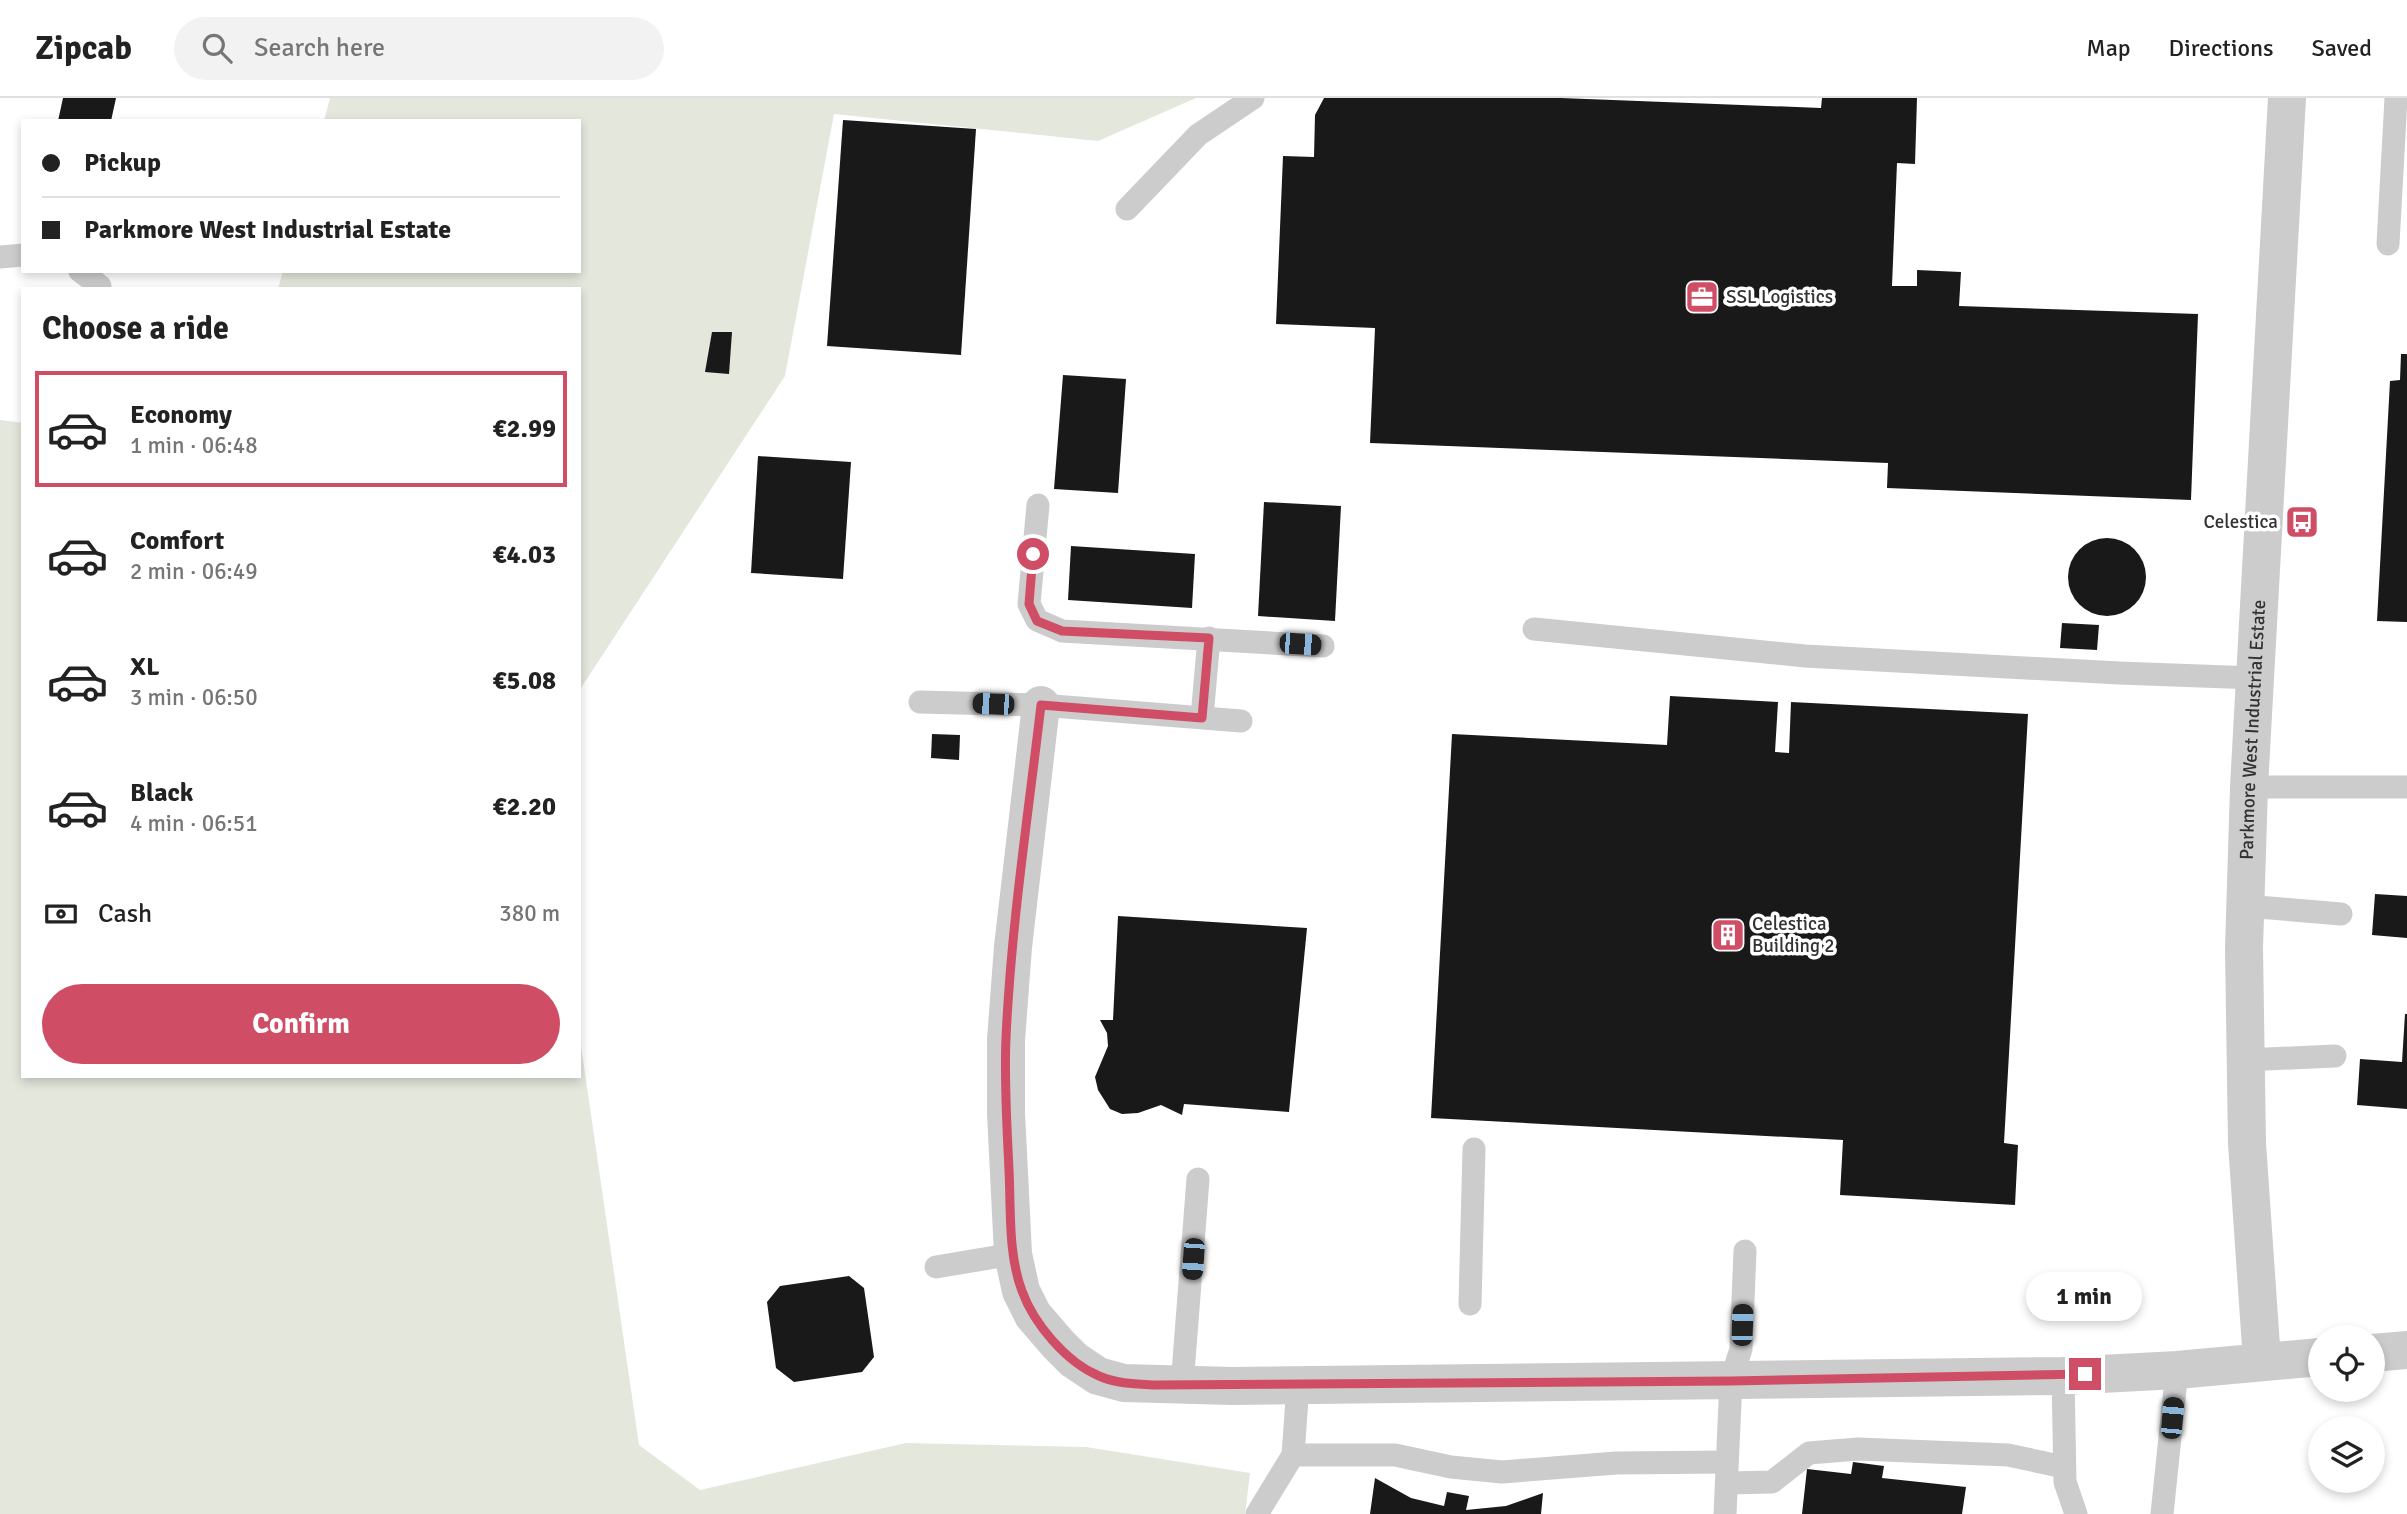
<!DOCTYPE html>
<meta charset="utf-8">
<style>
body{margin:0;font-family:Signika,sans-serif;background:#f2f2f2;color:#222;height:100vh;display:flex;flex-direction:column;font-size:26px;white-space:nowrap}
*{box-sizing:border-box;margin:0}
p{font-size:23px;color:#767676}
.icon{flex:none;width:38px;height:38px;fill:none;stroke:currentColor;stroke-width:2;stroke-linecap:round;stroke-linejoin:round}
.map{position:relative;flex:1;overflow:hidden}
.drawer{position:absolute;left:21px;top:189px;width:560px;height:791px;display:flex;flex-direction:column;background:#fff;border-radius:0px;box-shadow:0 4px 10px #0003}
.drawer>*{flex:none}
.top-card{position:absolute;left:21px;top:21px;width:560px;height:154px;border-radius:0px;box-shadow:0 4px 10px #0003;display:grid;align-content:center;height:154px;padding:0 21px;background:#fff}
.fabs{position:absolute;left:2308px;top:1227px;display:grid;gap:14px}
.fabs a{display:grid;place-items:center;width:77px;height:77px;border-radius:50%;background:#fff;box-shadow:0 4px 10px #0003;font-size:35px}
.end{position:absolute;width:32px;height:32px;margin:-16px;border:9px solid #d04d66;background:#fff;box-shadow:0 0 0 4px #fff}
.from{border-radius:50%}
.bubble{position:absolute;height:49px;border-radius:24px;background:#fff;box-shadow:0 4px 10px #0003;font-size:23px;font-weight:700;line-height:49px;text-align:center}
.car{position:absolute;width:21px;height:42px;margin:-21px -10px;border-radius:9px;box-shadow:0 0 5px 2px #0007;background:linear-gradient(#222 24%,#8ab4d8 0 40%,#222 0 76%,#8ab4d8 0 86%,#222 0)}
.top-card b{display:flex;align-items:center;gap:24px;height:66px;font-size:26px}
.top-card b+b{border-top:2px solid #e0e0e0}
.top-card i{width:18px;height:18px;background:#222}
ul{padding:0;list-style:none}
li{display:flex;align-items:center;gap:21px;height:116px;margin:0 14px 10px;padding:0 7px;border:4px solid transparent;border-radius:0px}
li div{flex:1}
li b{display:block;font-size:26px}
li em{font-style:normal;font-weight:700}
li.active{border-color:#d04d66}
li>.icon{width:63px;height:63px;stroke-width:1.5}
h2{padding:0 21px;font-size:32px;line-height:84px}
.pay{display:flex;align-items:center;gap:18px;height:77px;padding:0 21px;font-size:26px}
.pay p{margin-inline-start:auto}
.button{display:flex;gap:14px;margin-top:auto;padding:14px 21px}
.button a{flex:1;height:80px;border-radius:42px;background:#d04d66;color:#fff;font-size:28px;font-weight:700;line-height:80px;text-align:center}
header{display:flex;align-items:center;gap:42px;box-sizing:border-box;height:98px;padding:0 35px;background:#fff;border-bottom:2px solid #e0e0e0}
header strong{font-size:33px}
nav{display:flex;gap:38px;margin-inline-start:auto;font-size:24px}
.search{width:490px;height:63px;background:#f2f2f2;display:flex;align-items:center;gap:18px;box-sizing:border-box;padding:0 24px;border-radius:38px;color:#767676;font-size:26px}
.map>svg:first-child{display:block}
.green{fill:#e3e7dc}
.building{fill:#191919}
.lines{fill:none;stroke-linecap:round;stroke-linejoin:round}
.service{stroke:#ccc;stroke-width:23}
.minor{stroke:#ccc;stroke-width:38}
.route{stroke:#d04d66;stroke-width:9}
.labels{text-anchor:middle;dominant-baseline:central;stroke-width:7;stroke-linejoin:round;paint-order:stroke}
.poi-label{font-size:19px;fill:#323232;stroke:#fff;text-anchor:start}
.street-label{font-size:19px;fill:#323232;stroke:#fff}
</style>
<header>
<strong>Zipcab</strong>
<div class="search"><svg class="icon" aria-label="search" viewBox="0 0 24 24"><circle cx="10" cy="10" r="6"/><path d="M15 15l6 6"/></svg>Search here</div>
<nav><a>Map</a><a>Directions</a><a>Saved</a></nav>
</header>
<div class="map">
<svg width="2407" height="1416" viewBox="0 0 2407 1416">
<rect width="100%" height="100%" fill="#fff"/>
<g class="green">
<polygon points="330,0 1196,0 1098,43 834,16 785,278 579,593 579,191 278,191 283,173 579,173 579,23 324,23"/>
<polygon points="0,322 23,325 23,978 579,978 579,934 639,1347 700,1392 906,1345 1086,1349 1250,1375 1245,1416 0,1416"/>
</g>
<g class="building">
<polygon points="63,0 116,0 111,23 58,23"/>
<polygon points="1324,0 1561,0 1821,10 1822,0 1917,0 1915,66 1897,65 1892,188 1917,188 1917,172 1961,174 1959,208 2198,216 2191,402 1887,390 1888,365 1370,345 1375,230 1276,226 1283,58 1314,59 1315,17"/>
<polygon points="843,22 976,31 961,257 827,248"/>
<polygon points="712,234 732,234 729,276 705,274"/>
<polygon points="2401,256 2407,256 2407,524 2377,523 2390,283 2400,282"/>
<polygon points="1063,277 1126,281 1118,395 1054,391"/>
<polygon points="758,358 851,364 843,481 751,475"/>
<polygon points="1264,404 1341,408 1335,523 1258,518"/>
<circle cx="2107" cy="479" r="39"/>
<polygon points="1071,448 1195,456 1192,510 1068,502"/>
<polygon points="2062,525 2099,527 2097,552 2060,550"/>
<polygon points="1670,598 1778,604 1775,654 1789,655 1791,604 2028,616 2004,1045 2018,1047 2015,1107 1840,1097 1843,1042 1431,1020 1452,636 1667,647"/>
<polygon points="932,636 960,637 959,662 931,660"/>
<polygon points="2375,796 2407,798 2407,840 2372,837"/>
<polygon points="1118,818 1307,830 1289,1014 1184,1006 1182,1017 1161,1007 1138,1015 1122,1016 1110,1011 1098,992 1095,979 1108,948 1107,935 1100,922 1113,922"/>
<polygon points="2405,916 2407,916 2407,1011 2357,1007 2360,961 2402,964"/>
<polygon points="849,1178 864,1190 874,1259 862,1274 794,1284 776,1270 767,1204 780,1188"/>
<polygon points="1853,1364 1884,1368 1882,1380 1966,1389 1962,1416 1802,1416 1807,1371 1851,1376"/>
<polygon points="1375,1380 1411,1400 1444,1408 1447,1394 1469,1398 1466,1412 1506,1408 1543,1395 1541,1416 1370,1416"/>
</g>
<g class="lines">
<g class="service">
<polyline points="1127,111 1198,37 1253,0"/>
<polyline points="2388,146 2396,0"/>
<polyline points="0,159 23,157"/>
<polyline points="80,173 100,188 99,191"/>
<polyline points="1038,407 1029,506 1037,522 1062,533 1323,548"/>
<polyline points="1534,531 1805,558 2119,575 2255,580"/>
<polyline points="920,604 1041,607 1241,623"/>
<polyline points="1202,619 1209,540"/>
<polyline points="2249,689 2407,689"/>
<polyline points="2246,808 2341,816"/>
<polyline points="2245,962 2335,958"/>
<polyline points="936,1169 1013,1156"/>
<polyline points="1470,1206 1474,1051"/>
<polyline points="2063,1278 2065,1384 2076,1416"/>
<polyline points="1182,1288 1198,1081"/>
<polyline points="1293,1357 1395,1357 1451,1369 1502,1374 1616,1365 1727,1364"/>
<polyline points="1728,1385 1772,1384 1809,1355 1858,1351 2008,1357 2064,1369"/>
<polyline points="1257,1416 1293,1357 1298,1287"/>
<polyline points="1725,1416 1731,1282 1741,1251 1745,1153"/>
<polyline points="2162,1416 2177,1272"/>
</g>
<g class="minor">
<polyline points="1041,607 1013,849 1006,942 1006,1015 1013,1156 1021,1193 1033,1217 1058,1246 1074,1262 1098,1278 1124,1285 1232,1288 2063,1278 2177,1272 2320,1259"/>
<polyline points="2373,1255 2407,1252"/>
<path id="s1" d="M2262 1263 2247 1045 2244 850 2249 689 2287 0"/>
</g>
</g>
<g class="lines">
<path class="route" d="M1033 456 1029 506 1037 523 1062 533 1209 540 1202 620 1041 607C1028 718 1011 829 1006 940 1004 984 1007 1028 1009 1072 1011 1112 1008 1156 1022 1193 1034 1226 1066 1264 1099 1278 1117 1286 1137 1286 1156 1287L1731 1283 2085 1276"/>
</g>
<defs>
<symbol id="office-square" viewBox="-11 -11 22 22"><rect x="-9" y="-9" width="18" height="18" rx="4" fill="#d04d66" stroke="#fff"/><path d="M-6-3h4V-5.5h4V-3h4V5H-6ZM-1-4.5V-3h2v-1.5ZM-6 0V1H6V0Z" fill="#fff"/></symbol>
<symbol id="bus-square" viewBox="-11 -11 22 22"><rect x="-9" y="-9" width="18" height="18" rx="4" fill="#d04d66" stroke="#fff"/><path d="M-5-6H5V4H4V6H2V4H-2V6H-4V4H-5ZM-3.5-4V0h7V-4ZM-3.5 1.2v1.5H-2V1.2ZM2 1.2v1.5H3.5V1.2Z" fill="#fff"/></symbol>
<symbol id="building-square" viewBox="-11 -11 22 22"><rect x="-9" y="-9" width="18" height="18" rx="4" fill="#d04d66" stroke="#fff"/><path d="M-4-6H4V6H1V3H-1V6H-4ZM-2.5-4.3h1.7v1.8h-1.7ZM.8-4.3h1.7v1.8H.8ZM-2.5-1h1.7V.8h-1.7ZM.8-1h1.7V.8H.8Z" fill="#fff"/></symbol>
</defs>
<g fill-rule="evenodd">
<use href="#office-square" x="1683" y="180" width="38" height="38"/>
<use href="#bus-square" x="2283" y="405" width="38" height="38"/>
<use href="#building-square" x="1709" y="818" width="38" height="38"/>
</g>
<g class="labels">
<g class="poi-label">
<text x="1726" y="199">SSL Logistics</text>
<text x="2278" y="424" text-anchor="end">Celestica</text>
<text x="1752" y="826">Celestica<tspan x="1752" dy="22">Building 2</tspan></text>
</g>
<g class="street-label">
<text stroke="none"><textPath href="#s1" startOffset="632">Parkmore West Industrial Estate</textPath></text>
</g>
</g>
</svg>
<div class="fabs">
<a><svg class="icon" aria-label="locate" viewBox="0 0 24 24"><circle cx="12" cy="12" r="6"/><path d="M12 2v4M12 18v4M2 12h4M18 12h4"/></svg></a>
<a><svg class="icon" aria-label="layers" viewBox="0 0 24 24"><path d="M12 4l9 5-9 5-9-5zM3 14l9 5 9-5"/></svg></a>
</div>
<i class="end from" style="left:1033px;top:456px"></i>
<i class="end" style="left:2085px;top:1276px"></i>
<div class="bubble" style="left:2026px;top:1174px;width:116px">1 min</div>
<i class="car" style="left:1300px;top:546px;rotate:94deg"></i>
<i class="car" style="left:993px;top:606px;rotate:272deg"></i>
<i class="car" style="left:1193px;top:1161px;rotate:184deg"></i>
<i class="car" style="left:1742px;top:1227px;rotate:2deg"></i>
<i class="car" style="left:2172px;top:1320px;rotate:5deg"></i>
<div class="top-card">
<b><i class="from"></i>Pickup</b>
<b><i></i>Parkmore West Industrial Estate</b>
</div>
<section class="drawer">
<h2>Choose a ride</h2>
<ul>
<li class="active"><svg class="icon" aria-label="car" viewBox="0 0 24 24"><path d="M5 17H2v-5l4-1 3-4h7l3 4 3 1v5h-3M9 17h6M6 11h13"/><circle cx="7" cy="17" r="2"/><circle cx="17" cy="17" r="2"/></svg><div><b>Economy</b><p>1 min · 06:48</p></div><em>€2.99</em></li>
<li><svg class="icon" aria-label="car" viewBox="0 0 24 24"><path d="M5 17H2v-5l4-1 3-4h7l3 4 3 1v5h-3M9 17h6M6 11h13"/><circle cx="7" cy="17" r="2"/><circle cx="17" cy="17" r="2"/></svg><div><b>Comfort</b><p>2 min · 06:49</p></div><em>€4.03</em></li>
<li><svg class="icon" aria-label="car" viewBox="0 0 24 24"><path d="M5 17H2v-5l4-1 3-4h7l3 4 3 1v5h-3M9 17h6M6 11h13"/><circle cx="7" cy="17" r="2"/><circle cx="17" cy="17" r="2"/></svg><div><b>XL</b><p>3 min · 06:50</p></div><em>€5.08</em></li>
<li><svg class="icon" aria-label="car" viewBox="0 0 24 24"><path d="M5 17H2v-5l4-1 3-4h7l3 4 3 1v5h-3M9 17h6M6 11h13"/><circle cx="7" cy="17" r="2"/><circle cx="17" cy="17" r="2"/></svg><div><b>Black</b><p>4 min · 06:51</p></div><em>€2.20</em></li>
</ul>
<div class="pay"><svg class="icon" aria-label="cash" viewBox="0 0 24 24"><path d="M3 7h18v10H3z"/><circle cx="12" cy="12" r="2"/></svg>Cash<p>380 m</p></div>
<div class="button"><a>Confirm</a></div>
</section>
</div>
